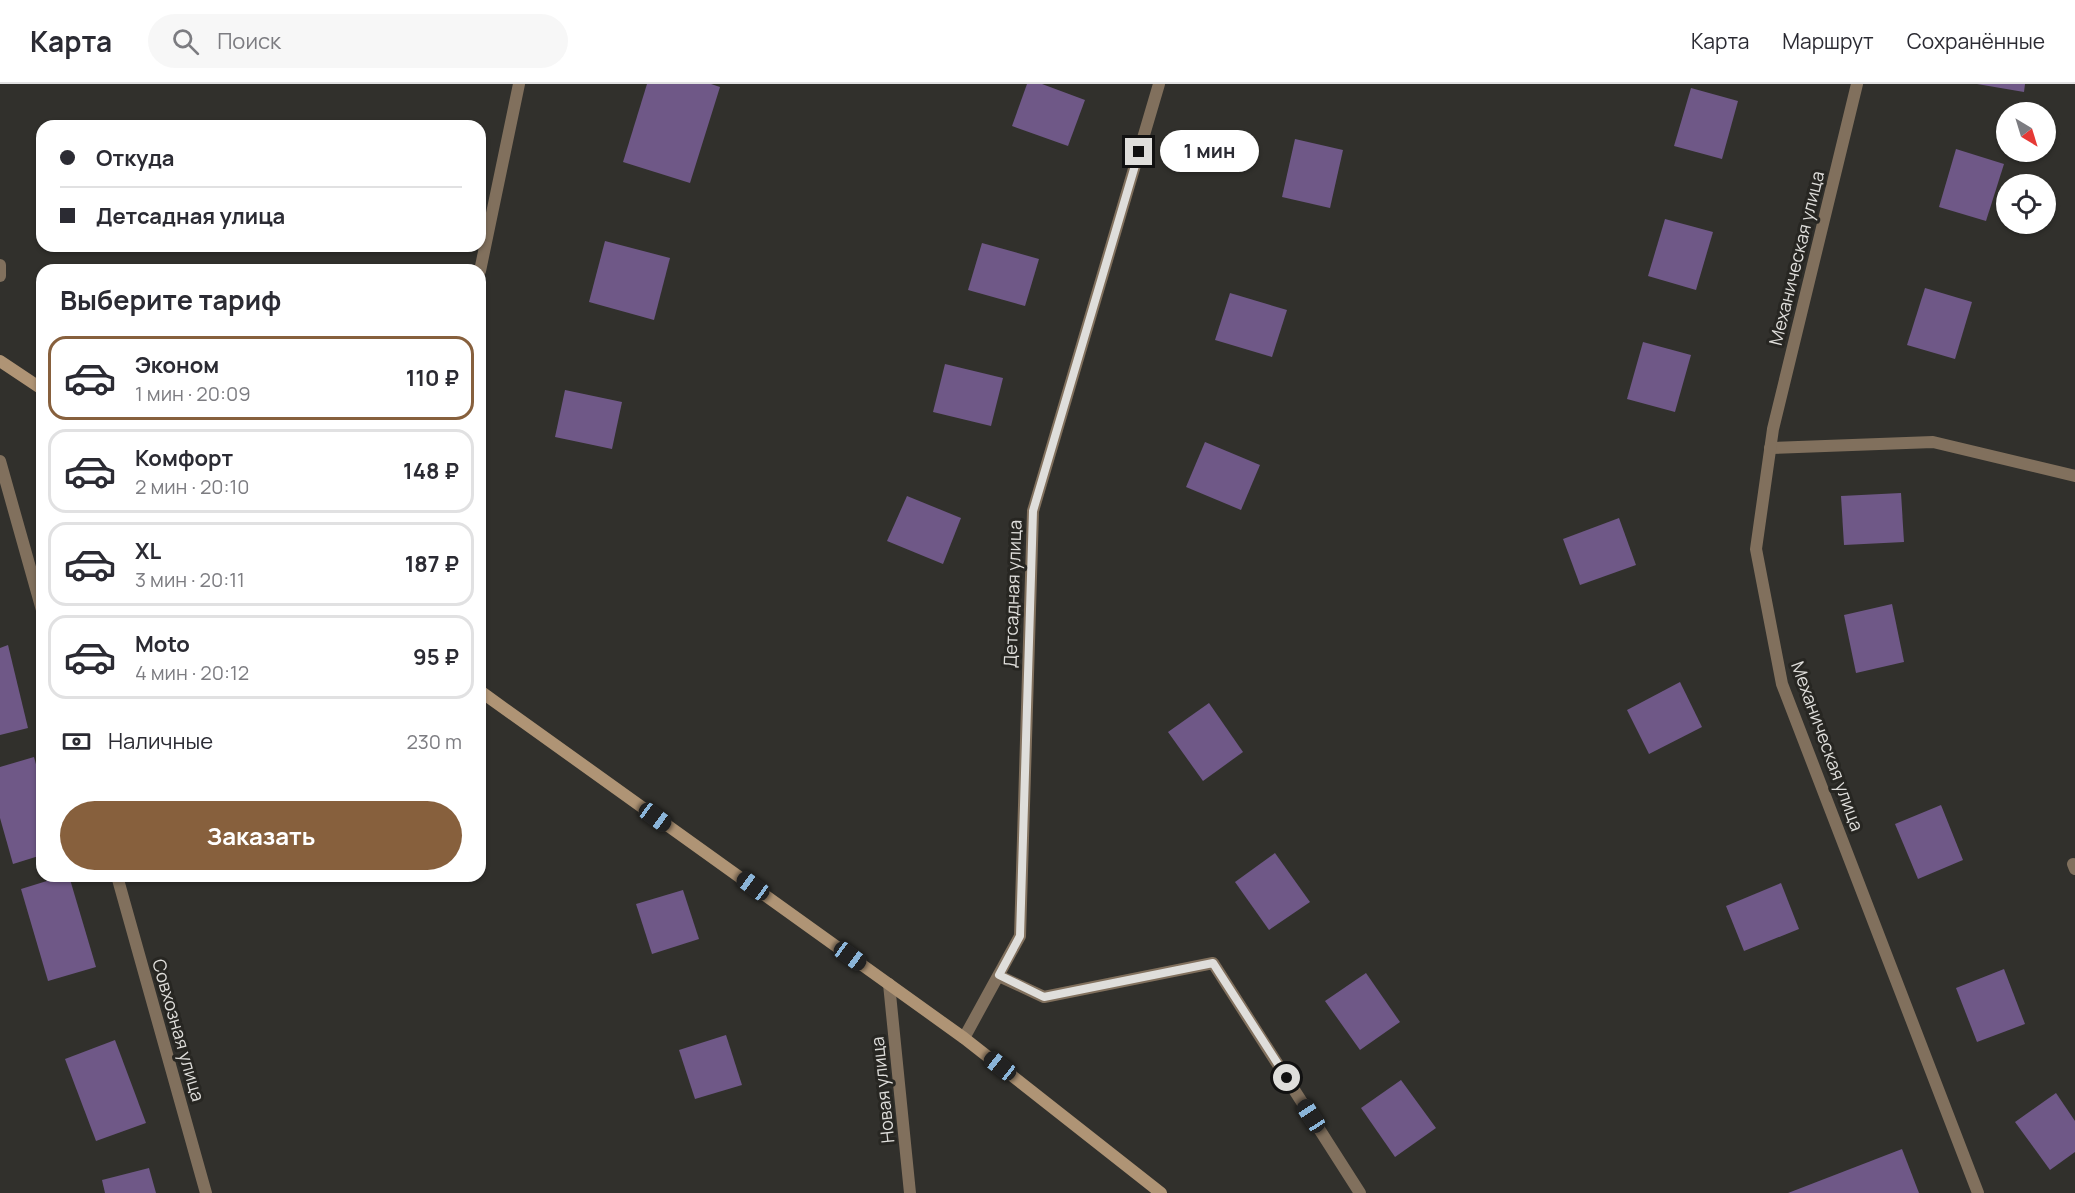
<!DOCTYPE html>
<html lang="ru">
<meta charset="utf-8">
<style>
body{margin:0;font-family:Manrope,sans-serif;background:#f7f7f7;color:#2b2b33;height:100vh;display:flex;flex-direction:column;font-size:22px;white-space:nowrap}
*{box-sizing:border-box;margin:0}
p{font-size:20px;color:#7c7c81}
.icon{flex:none;width:33px;height:33px;fill:none;stroke:currentColor;stroke-width:2;stroke-linecap:round;stroke-linejoin:round}
.map{position:relative;flex:1;overflow:hidden}
.sheet{position:absolute;left:36px;top:180px;width:450px;height:618px;display:flex;flex-direction:column;background:#fff;border-radius:18px;box-shadow:0 2px 4px #0004}
.sheet>*{flex:none}
.top-card{position:absolute;left:36px;top:36px;width:450px;height:132px;border-radius:18px;box-shadow:0 2px 4px #0004;display:grid;align-content:center;height:132px;padding:0 24px;background:#fff}
.needle{width:39px;rotate:142deg}
.buttons{position:absolute;left:1996px;top:18px;display:grid;gap:12px}
.buttons a{display:grid;place-items:center;width:60px;height:60px;border-radius:50%;background:#fff;box-shadow:0 2px 4px #0004;font-size:30px}
.end{position:absolute;width:27px;height:27px;margin:-14px;border:8px solid #dfdedb;background:#111;box-shadow:0 0 0 3px #111}
.from{border-radius:50%}
.bubble{position:absolute;height:42px;border-radius:21px;background:#fff;box-shadow:0 2px 4px #0004;font-size:20px;font-weight:700;line-height:42px;text-align:center}
.car{position:absolute;width:18px;height:36px;margin:-18px -9px;border-radius:8px;box-shadow:0 0 4px 2px #0007;background:linear-gradient(#222 24%,#8ab4d8 0 40%,#222 0 76%,#8ab4d8 0 86%,#222 0)}
.top-card b{display:flex;align-items:center;gap:21px;height:57px;font-size:22px}
.top-card b+b{border-top:2px solid #e1e1e2}
.top-card i{width:15px;height:15px;background:#2b2b33}
ul{padding:0;list-style:none}
li{display:flex;align-items:center;gap:18px;height:84px;margin:0 12px 9px;padding:0 12px;border:3px solid #e1e1e2;border-radius:18px}
li div{flex:1}
li b{display:block;font-size:22px}
li em{font-style:normal;font-weight:700}
li.selected{border-color:#87603d}
li>.icon{width:54px;height:54px;stroke-width:1.5}
h2{padding:0 24px;font-size:27px;line-height:72px}
.pay{display:flex;align-items:center;gap:15px;height:66px;padding:0 24px;font-size:22px}
.pay p{margin-inline-start:auto}
.action{display:flex;gap:12px;margin-top:auto;padding:12px 24px}
.action a{flex:1;height:69px;border-radius:36px;background:#87603d;color:#fff;font-size:24px;font-weight:700;line-height:69px;text-align:center}
header{display:flex;align-items:center;gap:36px;box-sizing:border-box;height:84px;padding:0 30px;background:#fff;border-bottom:2px solid #e1e1e2}
header strong{font-size:28px}
nav{display:flex;gap:33px;margin-inline-start:auto;font-size:21px}
.search{width:420px;height:54px;background:#f7f7f7;display:flex;align-items:center;gap:15px;box-sizing:border-box;padding:0 21px;border-radius:33px;color:#7c7c81;font-size:22px}
.map>svg:first-child{display:block}
.building{fill:#6f5887}
.lines{fill:none;stroke-linecap:round;stroke-linejoin:round}
.lane{stroke:#81705d;stroke-width:12}
.street{stroke:#81705d;stroke-width:12}
.secondary{stroke:#af9475;stroke-width:12}
.route{stroke:#dfdedb;stroke-width:8}
.labels{text-anchor:middle;dominant-baseline:central;stroke-width:6;stroke-linejoin:round;paint-order:stroke}
.street-label{font-size:18px;fill:#dfdedb;stroke:#272622}
</style>
<header>
<strong>Карта</strong>
<div class="search"><svg class="icon" aria-label="search" viewBox="0 0 24 24"><circle cx="10" cy="10" r="6"/><path d="M15 15l6 6"/></svg>Поиск</div>
<nav><a>Карта</a><a>Маршрут</a><a>Сохранённые</a></nav>
</header>
<div class="map">
<svg width="2075" height="1109" viewBox="0 0 2075 1109">
<rect width="100%" height="100%" fill="#31302c"/>
<g class="building">
<polygon points="647,0 711,0 720,3 690,99 623,78"/>
<polygon points="1027,0 1042,0 1085,16 1068,62 1012,42"/>
<polygon points="1977,0 2025,0 2024,8"/>
<polygon points="1691,4 1738,17 1722,75 1674,62"/>
<polygon points="1295,55 1343,66 1330,124 1282,113"/>
<polygon points="1956,65 2004,80 1986,137 1939,123"/>
<polygon points="1665,135 1713,148 1696,206 1648,192"/>
<polygon points="605,157 670,174 654,236 589,218"/>
<polygon points="982,159 1039,175 1025,222 968,206"/>
<polygon points="1925,204 1972,218 1955,275 1907,261"/>
<polygon points="1230,209 1287,226 1272,273 1215,256"/>
<polygon points="1643,258 1691,271 1675,328 1627,315"/>
<polygon points="945,280 1003,294 991,342 933,328"/>
<polygon points="565,306 622,318 612,365 555,353"/>
<polygon points="1205,358 1260,381 1241,426 1186,403"/>
<polygon points="1901,409 1904,458 1844,461 1841,412"/>
<polygon points="907,412 961,434 943,480 887,457"/>
<polygon points="1619,434 1636,481 1580,501 1563,455"/>
<polygon points="1892,520 1904,578 1856,589 1844,531"/>
<polygon points="8,561 28,644 0,651 0,564"/>
<polygon points="1680,598 1702,643 1649,670 1627,626"/>
<polygon points="1209,619 1243,668 1203,697 1168,648"/>
<polygon points="34,673 42,702 42,771 13,780 0,734 0,683"/>
<polygon points="1941,721 1963,776 1918,795 1895,740"/>
<polygon points="1275,769 1310,818 1269,846 1235,798"/>
<polygon points="63,792 69,792 96,883 48,897 21,805"/>
<polygon points="1781,799 1799,845 1744,867 1726,822"/>
<polygon points="683,806 699,855 652,870 636,820"/>
<polygon points="2004,885 2025,940 1977,958 1956,904"/>
<polygon points="1366,889 1400,938 1360,966 1325,917"/>
<polygon points="726,951 742,1001 695,1015 679,966"/>
<polygon points="115,956 146,1039 96,1057 65,975"/>
<polygon points="1401,996 1436,1044 1395,1073 1361,1024"/>
<polygon points="2056,1009 2075,1037 2075,1068 2050,1086 2015,1038"/>
<polygon points="1902,1065 1919,1109 1788,1109"/>
<polygon points="149,1084 156,1109 105,1109 102,1096"/>
</g>
<g class="lines">
<g class="lane">
<polyline points="0,181 0,192"/>
<polyline points="1770,364 1933,358 2075,392"/>
<polyline points="999,892 1044,913 1213,879 1360,1109"/>
</g>
<g class="street">
<polyline points="1857,0 1773,345 1756,465 1782,600 1978,1109"/>
<polyline points="480,187 519,0"/>
<polyline points="0,377 42,526"/>
<polyline points="2073,780 2075,785"/>
<polyline points="117,792 206,1109"/>
<polyline points="889,900 910,1109"/>
<polyline points="964,954 1020,852 1033,427 1159,0"/>
</g>
<g class="secondary">
<polyline points="0,277 42,305"/>
<polyline points="480,607 964,954 1161,1109"/>
</g>
</g>
<g class="lines">
<polyline class="route" points="1139,68 1033,427 1020,852 999,891 1044,913 1213,879 1287,994"/>
</g>
<g class="labels">
<g class="street-label">
<text transform="translate(1796 174) rotate(-76)">Механическая улица</text>
<text transform="translate(1012 510) rotate(-88)">Детсадная улица</text>
<text transform="translate(1828 662) rotate(70)">Механическая улица</text>
<text transform="translate(179 946) rotate(74)">Совхозная улица</text>
<text transform="translate(882 1006) rotate(-96)">Новая улица</text>
</g>
</g>
</svg>
<div class="buttons">
<a><svg class="needle" viewBox="-14 -14 28 28"><path d="M0-13l5 13h-10z" fill="#e53935"/><path d="M0 13l5-13h-10z" fill="#7c7c81"/></svg></a>
<a><svg class="icon" aria-label="locate" viewBox="0 0 24 24"><circle cx="12" cy="12" r="6"/><path d="M12 2v4M12 18v4M2 12h4M18 12h4"/></svg></a>
</div>
<i class="end from" style="left:1287px;top:994px"></i>
<i class="end" style="left:1139px;top:68px"></i>
<div class="bubble" style="left:1160px;top:46px;width:99px">1 мин</div>
<i class="car" style="left:655px;top:733px;rotate:126deg"></i>
<i class="car" style="left:753px;top:802px;rotate:306deg"></i>
<i class="car" style="left:850px;top:872px;rotate:126deg"></i>
<i class="car" style="left:1000px;top:982px;rotate:308deg"></i>
<i class="car" style="left:1311px;top:1032px;rotate:327deg"></i>
<div class="top-card">
<b><i class="from"></i>Откуда</b>
<b><i></i>Детсадная улица</b>
</div>
<section class="sheet">
<h2>Выберите тариф</h2>
<ul>
<li class="selected"><svg class="icon" aria-label="car" viewBox="0 0 24 24"><path d="M5 17H2v-5l4-1 3-4h7l3 4 3 1v5h-3M9 17h6M6 11h13"/><circle cx="7" cy="17" r="2"/><circle cx="17" cy="17" r="2"/></svg><div><b>Эконом</b><p>1 мин · 20:09</p></div><em>110 ₽</em></li>
<li><svg class="icon" aria-label="car" viewBox="0 0 24 24"><path d="M5 17H2v-5l4-1 3-4h7l3 4 3 1v5h-3M9 17h6M6 11h13"/><circle cx="7" cy="17" r="2"/><circle cx="17" cy="17" r="2"/></svg><div><b>Комфорт</b><p>2 мин · 20:10</p></div><em>148 ₽</em></li>
<li><svg class="icon" aria-label="car" viewBox="0 0 24 24"><path d="M5 17H2v-5l4-1 3-4h7l3 4 3 1v5h-3M9 17h6M6 11h13"/><circle cx="7" cy="17" r="2"/><circle cx="17" cy="17" r="2"/></svg><div><b>XL</b><p>3 мин · 20:11</p></div><em>187 ₽</em></li>
<li><svg class="icon" aria-label="car" viewBox="0 0 24 24"><path d="M5 17H2v-5l4-1 3-4h7l3 4 3 1v5h-3M9 17h6M6 11h13"/><circle cx="7" cy="17" r="2"/><circle cx="17" cy="17" r="2"/></svg><div><b>Moto</b><p>4 мин · 20:12</p></div><em>95 ₽</em></li>
</ul>
<div class="pay"><svg class="icon" aria-label="cash" viewBox="0 0 24 24"><path d="M3 7h18v10H3z"/><circle cx="12" cy="12" r="2"/></svg>Наличные<p>230 m</p></div>
<div class="action"><a>Заказать</a></div>
</section>
</div>
